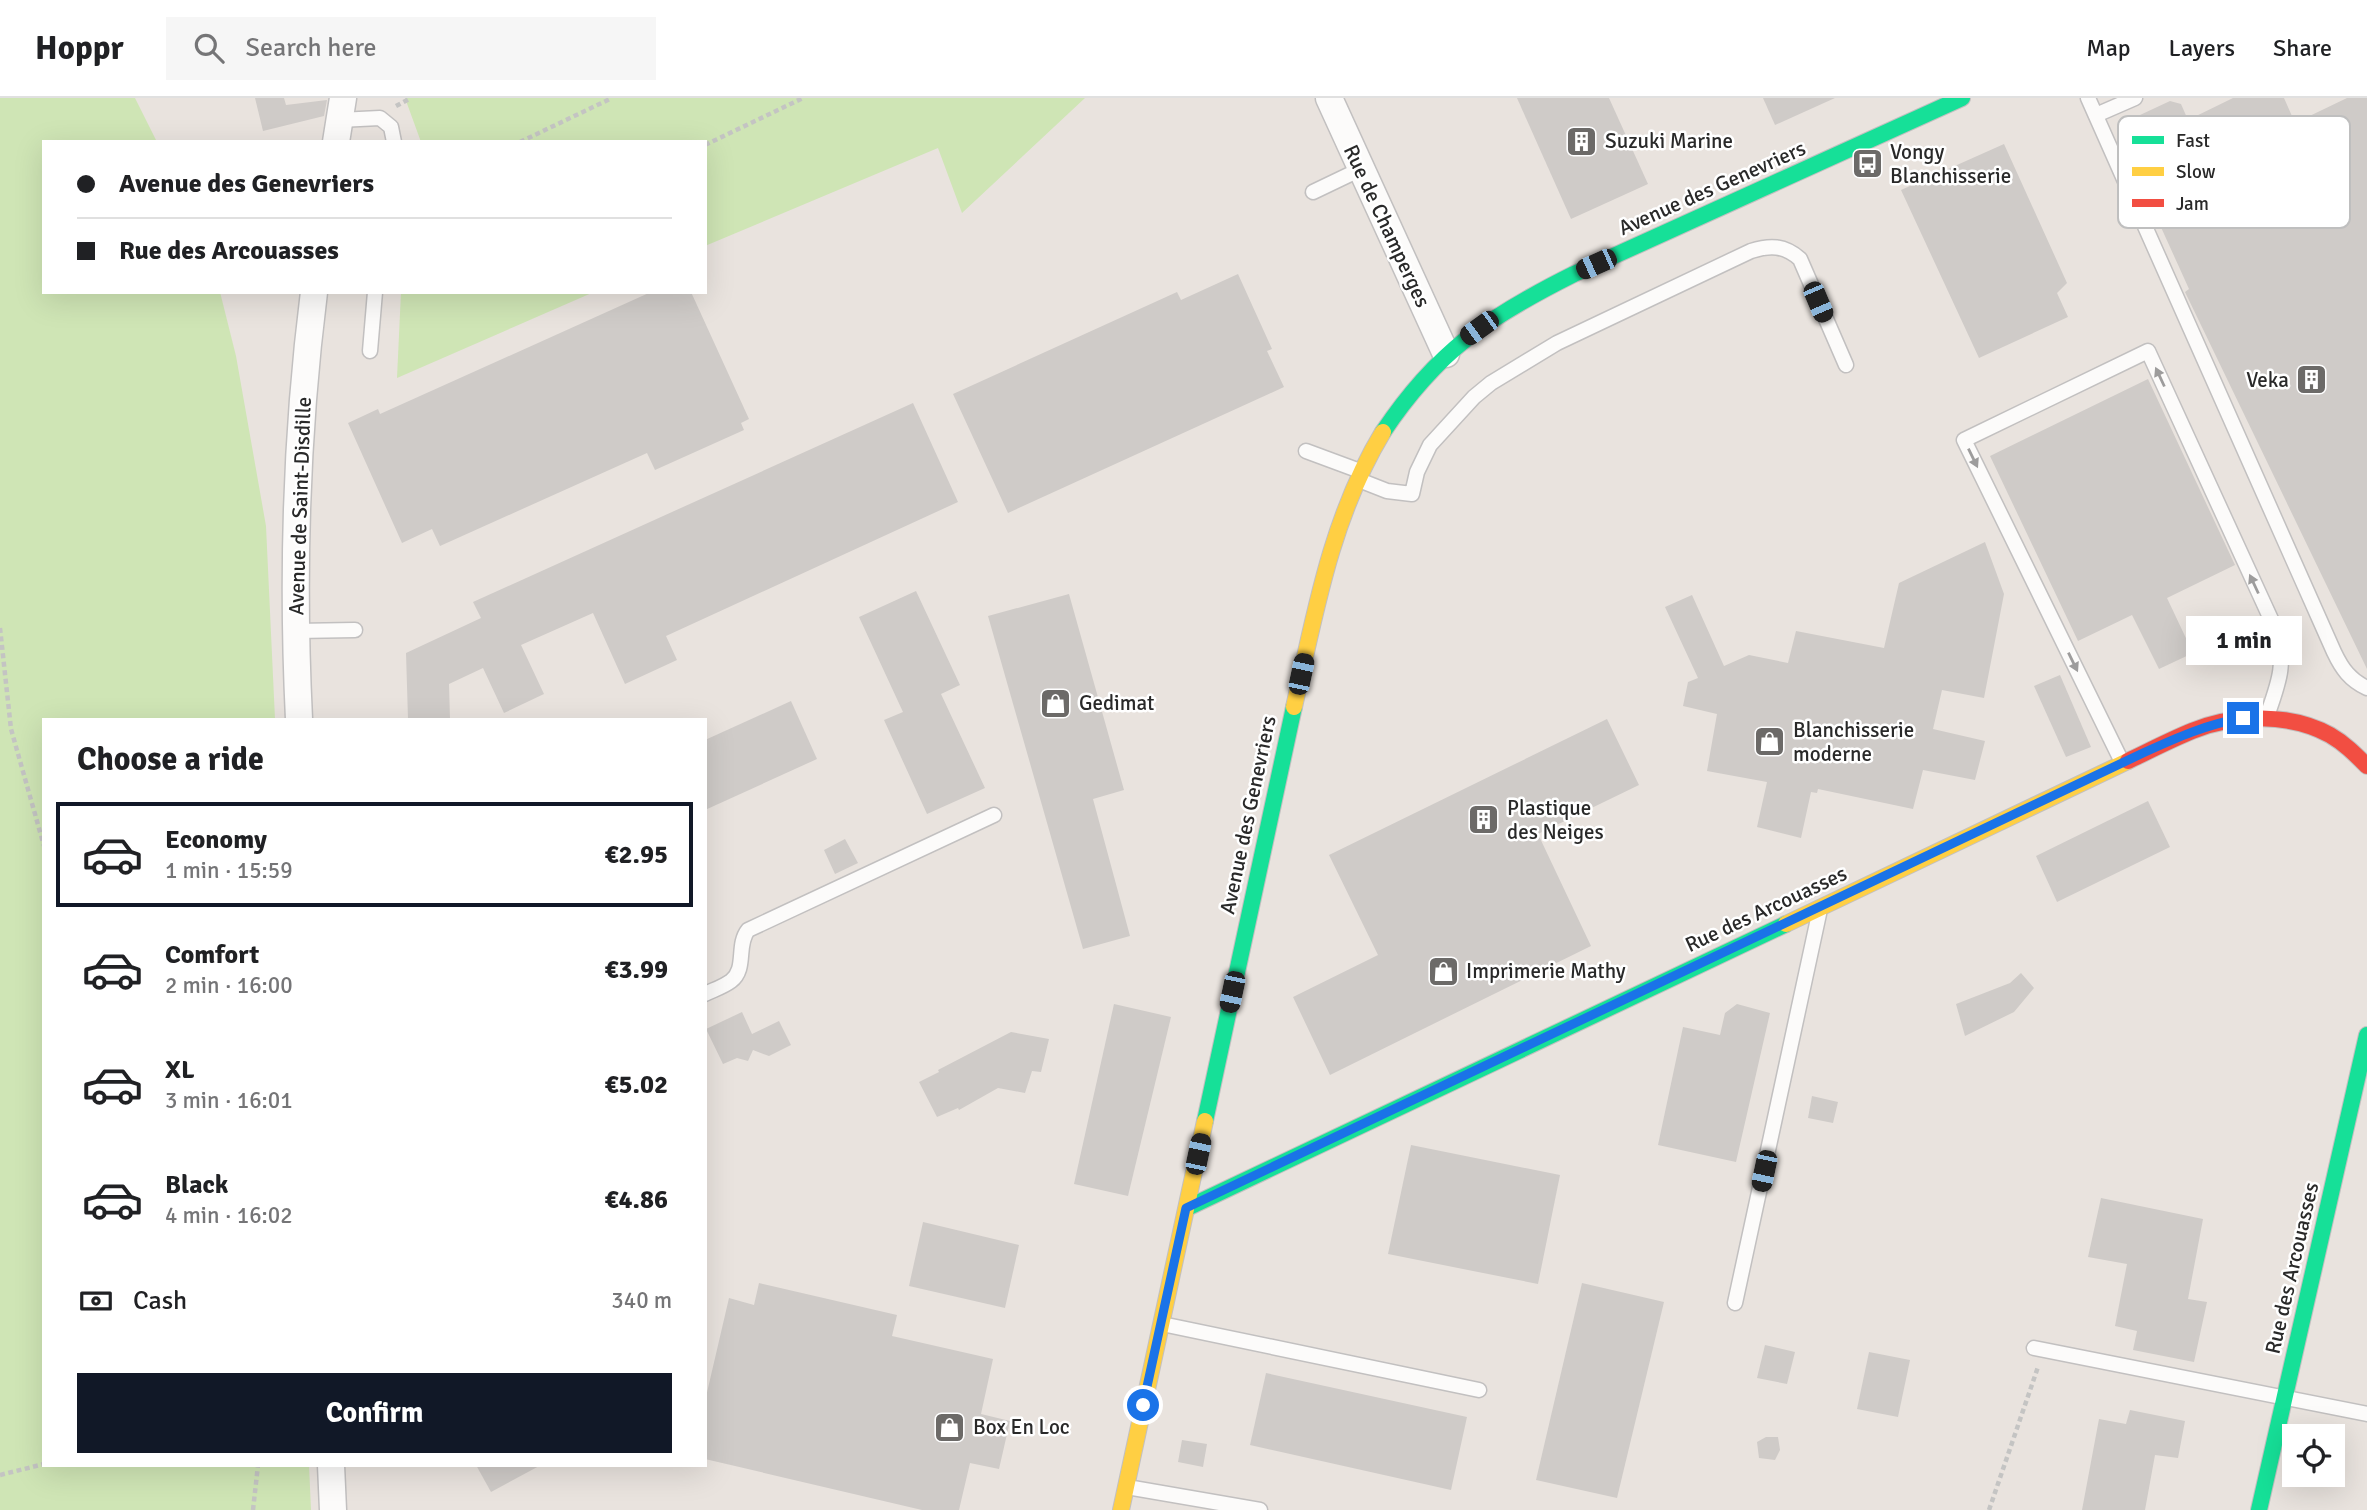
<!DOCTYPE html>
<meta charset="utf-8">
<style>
body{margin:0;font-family:Signika,sans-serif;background:#f6f6f6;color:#202124;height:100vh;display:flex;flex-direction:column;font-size:26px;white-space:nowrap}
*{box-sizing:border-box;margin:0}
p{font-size:23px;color:#757577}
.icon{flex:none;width:38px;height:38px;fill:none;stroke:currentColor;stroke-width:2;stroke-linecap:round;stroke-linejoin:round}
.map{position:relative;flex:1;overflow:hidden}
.details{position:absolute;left:42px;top:620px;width:665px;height:749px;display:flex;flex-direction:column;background:#fff;border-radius:0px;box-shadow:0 7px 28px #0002}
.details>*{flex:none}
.hud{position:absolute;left:42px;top:42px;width:665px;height:154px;border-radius:0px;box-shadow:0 7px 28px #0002;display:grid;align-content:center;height:154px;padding:0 35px;background:#fff}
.tools{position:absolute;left:2282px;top:1326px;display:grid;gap:14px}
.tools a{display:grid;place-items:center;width:63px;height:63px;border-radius:0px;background:#fff;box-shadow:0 7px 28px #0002;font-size:35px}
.end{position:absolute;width:32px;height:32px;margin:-16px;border:9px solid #1a73e8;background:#fff;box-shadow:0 0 0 4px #fff}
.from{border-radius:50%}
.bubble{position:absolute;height:49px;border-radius:0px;background:#fff;box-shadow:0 7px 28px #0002;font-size:23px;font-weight:700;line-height:49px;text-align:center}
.car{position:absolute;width:21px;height:42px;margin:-21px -10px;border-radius:9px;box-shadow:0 0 5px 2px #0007;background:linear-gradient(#222 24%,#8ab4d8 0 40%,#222 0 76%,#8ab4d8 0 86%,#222 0)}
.hud b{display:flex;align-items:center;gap:24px;height:66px;font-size:26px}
.hud b+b{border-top:2px solid #e0e0e0}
.hud i{width:18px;height:18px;background:#202124}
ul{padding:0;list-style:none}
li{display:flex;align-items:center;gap:21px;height:105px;margin:0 14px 10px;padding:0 21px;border:4px solid transparent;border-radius:0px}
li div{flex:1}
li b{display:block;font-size:26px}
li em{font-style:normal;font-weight:700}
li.active{border-color:#111827}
li>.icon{width:63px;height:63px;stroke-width:1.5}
h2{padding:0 35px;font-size:32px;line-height:84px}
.pay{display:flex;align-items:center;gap:18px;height:77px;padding:0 35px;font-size:26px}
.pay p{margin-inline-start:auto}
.primary-button{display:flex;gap:14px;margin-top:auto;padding:14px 35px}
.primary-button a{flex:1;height:80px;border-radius:0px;background:#111827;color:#fff;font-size:28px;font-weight:700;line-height:80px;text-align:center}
header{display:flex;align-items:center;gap:42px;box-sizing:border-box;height:98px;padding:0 35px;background:#fff;border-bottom:2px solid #e0e0e0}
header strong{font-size:33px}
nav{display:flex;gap:38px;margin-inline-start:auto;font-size:24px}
.search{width:490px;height:63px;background:#f6f6f6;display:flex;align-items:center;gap:18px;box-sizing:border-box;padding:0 24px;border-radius:0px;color:#757577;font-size:26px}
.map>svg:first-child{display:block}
.green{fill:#cfe5b5}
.building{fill:#cfcbc8}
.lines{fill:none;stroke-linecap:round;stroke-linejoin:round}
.lane-casing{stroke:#c2c0c0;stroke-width:17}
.street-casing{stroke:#c2c0c0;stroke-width:29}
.fast-casing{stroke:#c2c0c0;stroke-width:18}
.slow-casing{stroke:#c2c0c0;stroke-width:18}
.jam-casing{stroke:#c2c0c0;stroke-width:18}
.path{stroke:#c4c4c3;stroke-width:4.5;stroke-dasharray:5 3.5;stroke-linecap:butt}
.lane{stroke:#fcfbfa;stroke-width:14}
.street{stroke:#fcfbfa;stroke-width:26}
.fast{stroke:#16e098;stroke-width:16}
.slow{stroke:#ffcf43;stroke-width:16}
.jam{stroke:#f24e42;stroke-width:16}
.oneway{fill:#9d9c9c}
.route{stroke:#1a73e8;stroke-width:9}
.labels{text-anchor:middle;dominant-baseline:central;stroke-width:5;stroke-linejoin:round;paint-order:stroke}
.poi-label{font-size:21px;fill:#292929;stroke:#fff;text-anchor:start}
.street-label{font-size:21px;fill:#292929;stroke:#fff}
.key{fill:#fff;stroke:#bfbfbf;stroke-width:2}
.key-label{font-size:19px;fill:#292929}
</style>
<header>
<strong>Hoppr</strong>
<div class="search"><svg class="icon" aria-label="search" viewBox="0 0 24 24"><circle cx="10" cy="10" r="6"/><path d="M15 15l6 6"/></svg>Search here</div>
<nav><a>Map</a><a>Layers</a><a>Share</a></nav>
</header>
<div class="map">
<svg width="2367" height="1412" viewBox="0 0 2367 1412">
<rect width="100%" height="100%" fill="#e9e3de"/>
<g class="green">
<polygon points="0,0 135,0 157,44 44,44 44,194 220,194 236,258 266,428 275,621 44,621 44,1367 309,1367 311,1412 0,1412"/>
<polygon points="405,0 1085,0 962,115 938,50 705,148 705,44 421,44"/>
<polygon points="401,194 594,194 397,280"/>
</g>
<g class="building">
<polygon points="255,0 284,0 286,7 327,2 324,18 263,33"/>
<polygon points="1517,0 1609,0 1648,86 1571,121"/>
<polygon points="1763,0 1835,0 1775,27"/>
<polygon points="2233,0 2284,0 2295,25 2347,0 2367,0 2367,571 2185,194 2189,191 2150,105 2162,75 2136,67 2121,34 2125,24 2170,3 2181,6 2188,22"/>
<polygon points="2004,46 2067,185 2057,195 2068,219 1979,260 1901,92"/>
<polygon points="1238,176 1272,251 1267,253 1284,289 1008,415 953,296 1177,194 1181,202"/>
<polygon points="651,194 691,194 749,321 741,325 744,332 655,372 647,355 440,448 432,431 402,445 348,325 378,311 380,316"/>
<polygon points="2148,281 2235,467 2167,500 2193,555 2159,571 2132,517 2078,543 1990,358"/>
<polygon points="913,305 958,404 666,538 677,562 625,586 593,515 521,547 544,596 504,615 483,570 449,586 450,621 408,621 406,555 481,520 473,504"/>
<polygon points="1985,444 2004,496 1984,600 1942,592 1933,631 1985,643 1975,682 1923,672 1913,711 1818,691 1817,695 1811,694 1801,740 1757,729 1767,684 1707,673 1717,616 1683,608 1688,584 1698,580 1665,509 1692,497 1724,568 1749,557 1788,565 1796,533 1884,550 1899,485"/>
<polygon points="916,493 960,587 941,596 985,690 927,716 884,622 903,614 859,519"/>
<polygon points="1069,496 1124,692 1093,701 1130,838 1083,851 988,518"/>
<polygon points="2060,577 2091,649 2066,659 2034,588"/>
<polygon points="791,603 817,661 705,712 705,642"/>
<polygon points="1607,621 1639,687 1538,736 1591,848 1330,977 1293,899 1378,857 1329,757"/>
<polygon points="2148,703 2170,749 2057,804 2036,758"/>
<polygon points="845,741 858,765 835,776 824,752"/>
<polygon points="2021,875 2034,890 2014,914 1965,938 1956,906 2010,885"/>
<polygon points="1114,906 1171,919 1128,1098 1074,1086"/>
<polygon points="1737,906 1770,915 1736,1064 1658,1047 1683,929 1720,937 1725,915"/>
<polygon points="742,914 752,936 779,923 791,947 769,958 753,952 748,963 737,960 723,966 706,931"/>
<polygon points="1011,934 1049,941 1041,974 1032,973 1025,995 998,990 959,1012 958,1010 937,1019 919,984 939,974 938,972"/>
<polygon points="1812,998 1838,1004 1833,1025 1808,1020"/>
<polygon points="1411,1047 1560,1077 1538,1186 1388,1156"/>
<polygon points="2101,1100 2203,1121 2188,1201 2207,1204 2194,1264 2133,1252 2137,1233 2115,1228 2127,1166 2088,1159"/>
<polygon points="923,1124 1019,1147 1005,1210 909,1188"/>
<polygon points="759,1185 897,1217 892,1238 993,1261 981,1316 1010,1323 999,1371 970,1365 959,1412 922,1412 705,1361 705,1303 729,1200 754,1207"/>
<polygon points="1582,1185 1664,1204 1617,1400 1536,1382"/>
<polygon points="1765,1247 1795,1254 1787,1286 1757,1280"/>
<polygon points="1869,1254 1910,1262 1898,1319 1857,1311"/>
<polygon points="1266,1275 1467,1319 1451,1392 1250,1347"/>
<polygon points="2130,1312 2185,1323 2178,1360 2155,1357 2145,1412 2082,1412 2099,1321 2126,1326"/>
<polygon points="1766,1339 1778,1339 1780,1352 1775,1362 1759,1360 1757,1344"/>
<polygon points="1182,1342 1207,1346 1203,1369 1178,1364"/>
<polygon points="476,1367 541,1367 491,1394"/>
</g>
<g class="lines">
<defs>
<g id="lane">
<path d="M2088 0 2334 554C2342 571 2350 582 2367 590"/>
<polyline points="2096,17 2135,0"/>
<polyline points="339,22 380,20 391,29 394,44"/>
<polyline points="1313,94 1361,71"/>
<polyline points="370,253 375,194"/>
<polyline points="1306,353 1360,373"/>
<path d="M1359 382 1387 393 1412 396 1417 374 1430 347 1474 299 1491 285 1557 245 1751 153C1770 147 1784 147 1800 161L1846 267"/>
<polyline points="296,533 355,532"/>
<path d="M2122 664 1964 342 2148 253 2275 530C2287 565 2279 584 2267 618"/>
<path d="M705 896C713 892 723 889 731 883 747 871 736 847 748 832L994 717"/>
<polyline points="1735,1205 1819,816"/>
<polyline points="1162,1226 1479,1292"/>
<polyline points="2034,1250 2367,1316"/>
<polyline points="1127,1389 1260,1412"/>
</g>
<g id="street">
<polyline points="1329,0 1446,256"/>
<polyline points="336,44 343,0"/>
<path d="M299 621C292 479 296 336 314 194"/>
<polyline points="331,1367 333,1412"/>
</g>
<g id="fast">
<path d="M1383 334C1437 253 1488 219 1574 176L1962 0"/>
<polyline points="1205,1023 1294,609"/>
<polyline points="1187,1110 1786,826"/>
<polyline points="2259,1412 2367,937"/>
</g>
<g id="slow">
<path d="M1294 609C1315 514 1332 418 1383 334"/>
<polyline points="1786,826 2128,663"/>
<polyline points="1121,1412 1205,1023"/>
</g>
<path id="jam" d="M2128 663C2149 653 2170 642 2192 633 2234 616 2290 615 2330 637 2344 645 2355 656 2367 668"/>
</defs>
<use href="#lane" class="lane-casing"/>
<use href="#street" class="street-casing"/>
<use href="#fast" class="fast-casing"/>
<use href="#slow" class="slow-casing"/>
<use href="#jam" class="jam-casing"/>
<g class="path">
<polyline points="396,8 411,0"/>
<polyline points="520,44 612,0"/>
<polyline points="705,47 803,0"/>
<polyline points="0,530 11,631 44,748"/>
<polyline points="0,1377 44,1366"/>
<polyline points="253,1412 258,1367"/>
<polyline points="1989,1412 2038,1269"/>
</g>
<use href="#lane" class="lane"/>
<use href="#street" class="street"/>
<use href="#fast" class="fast"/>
<use href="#slow" class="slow"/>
<use href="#jam" class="jam"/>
</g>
<defs><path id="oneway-solid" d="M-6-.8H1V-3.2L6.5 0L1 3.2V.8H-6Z" transform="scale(1.75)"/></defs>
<g class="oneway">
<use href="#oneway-solid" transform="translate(2160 279) rotate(-115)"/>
<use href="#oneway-solid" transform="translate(1973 360) rotate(64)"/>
<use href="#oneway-solid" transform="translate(2254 486) rotate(-115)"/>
<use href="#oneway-solid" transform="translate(2073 564) rotate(64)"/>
</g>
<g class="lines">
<path class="route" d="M1143 1307 1186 1110 2143 655C2176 640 2207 626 2243 620"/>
</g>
<defs>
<symbol id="building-square" viewBox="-11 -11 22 22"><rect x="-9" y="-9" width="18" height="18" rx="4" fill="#6c6a68" stroke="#fff"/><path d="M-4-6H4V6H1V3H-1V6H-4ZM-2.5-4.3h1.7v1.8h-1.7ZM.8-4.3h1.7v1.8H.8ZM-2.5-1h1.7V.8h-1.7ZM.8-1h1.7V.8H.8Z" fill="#fff"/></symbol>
<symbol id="bus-square" viewBox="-11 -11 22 22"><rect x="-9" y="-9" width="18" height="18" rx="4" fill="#6c6a68" stroke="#fff"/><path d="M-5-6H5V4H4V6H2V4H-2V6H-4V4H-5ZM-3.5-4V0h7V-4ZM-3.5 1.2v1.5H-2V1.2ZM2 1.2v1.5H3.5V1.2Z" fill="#fff"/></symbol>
<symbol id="shop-square" viewBox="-11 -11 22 22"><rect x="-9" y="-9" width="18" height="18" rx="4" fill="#6c6a68" stroke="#fff"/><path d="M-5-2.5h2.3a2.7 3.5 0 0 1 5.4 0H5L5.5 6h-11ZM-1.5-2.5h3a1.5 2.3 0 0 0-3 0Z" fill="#fff"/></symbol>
</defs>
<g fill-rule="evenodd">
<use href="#building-square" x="1564" y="26" width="35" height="35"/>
<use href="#bus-square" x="1850" y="48" width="35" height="35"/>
<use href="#building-square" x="2294" y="264" width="35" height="35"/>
<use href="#shop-square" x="1038" y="588" width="35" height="35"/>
<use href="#shop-square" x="1752" y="626" width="35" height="35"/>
<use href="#building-square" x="1466" y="704" width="35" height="35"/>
<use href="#shop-square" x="1426" y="856" width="35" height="35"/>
<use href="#shop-square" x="932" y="1312" width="35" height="35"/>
</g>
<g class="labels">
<g class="poi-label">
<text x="1605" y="43">Suzuki Marine</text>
<text x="1890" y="54">Vongy<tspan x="1890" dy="24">Blanchisserie</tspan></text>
<text x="2289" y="282" text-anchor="end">Veka</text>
<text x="1079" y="605">Gedimat</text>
<text x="1793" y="632">Blanchisserie<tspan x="1793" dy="24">moderne</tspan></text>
<text x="1507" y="710">Plastique<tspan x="1507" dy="24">des Neiges</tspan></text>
<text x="1466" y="873">Imprimerie Mathy</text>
<text x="973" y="1329">Box En Loc</text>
</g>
<g class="street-label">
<text transform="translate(1712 90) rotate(-24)">Avenue des Genevriers</text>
<text transform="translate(1387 128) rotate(65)">Rue de Champerges</text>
<text transform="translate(300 408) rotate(-88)">Avenue de Saint-Disdille</text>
<text transform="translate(1248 717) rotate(-78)">Avenue des Genevriers</text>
<text transform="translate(1766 811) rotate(-25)">Rue des Arcouasses</text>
<text transform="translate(2292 1170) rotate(-77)">Rue des Arcouasses</text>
</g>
</g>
<rect x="2118" y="18" width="232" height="112" rx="10" class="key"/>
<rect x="2132" y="38" width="32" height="8" fill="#16e098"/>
<rect x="2132" y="69" width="32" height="9" fill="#ffcf43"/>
<rect x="2132" y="101" width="32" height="8" fill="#f24e42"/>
<g class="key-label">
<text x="2176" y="49">Fast</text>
<text x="2176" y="80">Slow</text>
<text x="2176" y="112">Jam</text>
</g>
</svg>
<div class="tools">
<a><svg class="icon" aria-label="locate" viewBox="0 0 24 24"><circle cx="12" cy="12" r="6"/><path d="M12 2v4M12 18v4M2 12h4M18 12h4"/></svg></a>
</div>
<i class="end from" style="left:1143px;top:1307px"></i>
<i class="end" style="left:2243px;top:620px"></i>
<div class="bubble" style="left:2186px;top:518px;width:116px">1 min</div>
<i class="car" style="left:1596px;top:166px;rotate:246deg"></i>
<i class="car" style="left:1818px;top:204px;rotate:157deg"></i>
<i class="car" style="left:1479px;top:230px;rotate:234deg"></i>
<i class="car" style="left:1301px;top:576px;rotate:12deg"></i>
<i class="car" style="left:1232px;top:894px;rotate:192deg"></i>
<i class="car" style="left:1198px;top:1056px;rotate:12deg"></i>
<i class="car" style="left:1764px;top:1073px;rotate:192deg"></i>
<div class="hud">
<b><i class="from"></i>Avenue des Genevriers</b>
<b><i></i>Rue des Arcouasses</b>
</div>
<section class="details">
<h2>Choose a ride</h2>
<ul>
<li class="active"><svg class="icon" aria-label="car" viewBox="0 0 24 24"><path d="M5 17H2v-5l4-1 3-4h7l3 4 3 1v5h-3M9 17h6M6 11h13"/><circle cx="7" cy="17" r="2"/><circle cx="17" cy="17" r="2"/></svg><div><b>Economy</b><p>1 min · 15:59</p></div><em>€2.95</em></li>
<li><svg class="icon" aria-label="car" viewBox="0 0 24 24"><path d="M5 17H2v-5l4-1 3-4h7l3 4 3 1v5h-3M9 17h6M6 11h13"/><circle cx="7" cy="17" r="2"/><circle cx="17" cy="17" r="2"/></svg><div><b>Comfort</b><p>2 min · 16:00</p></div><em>€3.99</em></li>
<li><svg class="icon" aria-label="car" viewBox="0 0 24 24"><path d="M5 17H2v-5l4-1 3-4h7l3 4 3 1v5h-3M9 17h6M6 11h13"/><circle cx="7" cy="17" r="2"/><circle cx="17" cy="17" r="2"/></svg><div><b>XL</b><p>3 min · 16:01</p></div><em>€5.02</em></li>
<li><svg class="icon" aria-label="car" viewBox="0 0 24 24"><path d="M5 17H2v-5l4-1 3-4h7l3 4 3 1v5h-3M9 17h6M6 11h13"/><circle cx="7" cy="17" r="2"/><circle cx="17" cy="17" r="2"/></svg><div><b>Black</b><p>4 min · 16:02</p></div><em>€4.86</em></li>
</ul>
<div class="pay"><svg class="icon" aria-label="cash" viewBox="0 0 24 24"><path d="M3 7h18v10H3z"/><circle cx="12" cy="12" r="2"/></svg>Cash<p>340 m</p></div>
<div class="primary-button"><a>Confirm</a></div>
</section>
</div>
